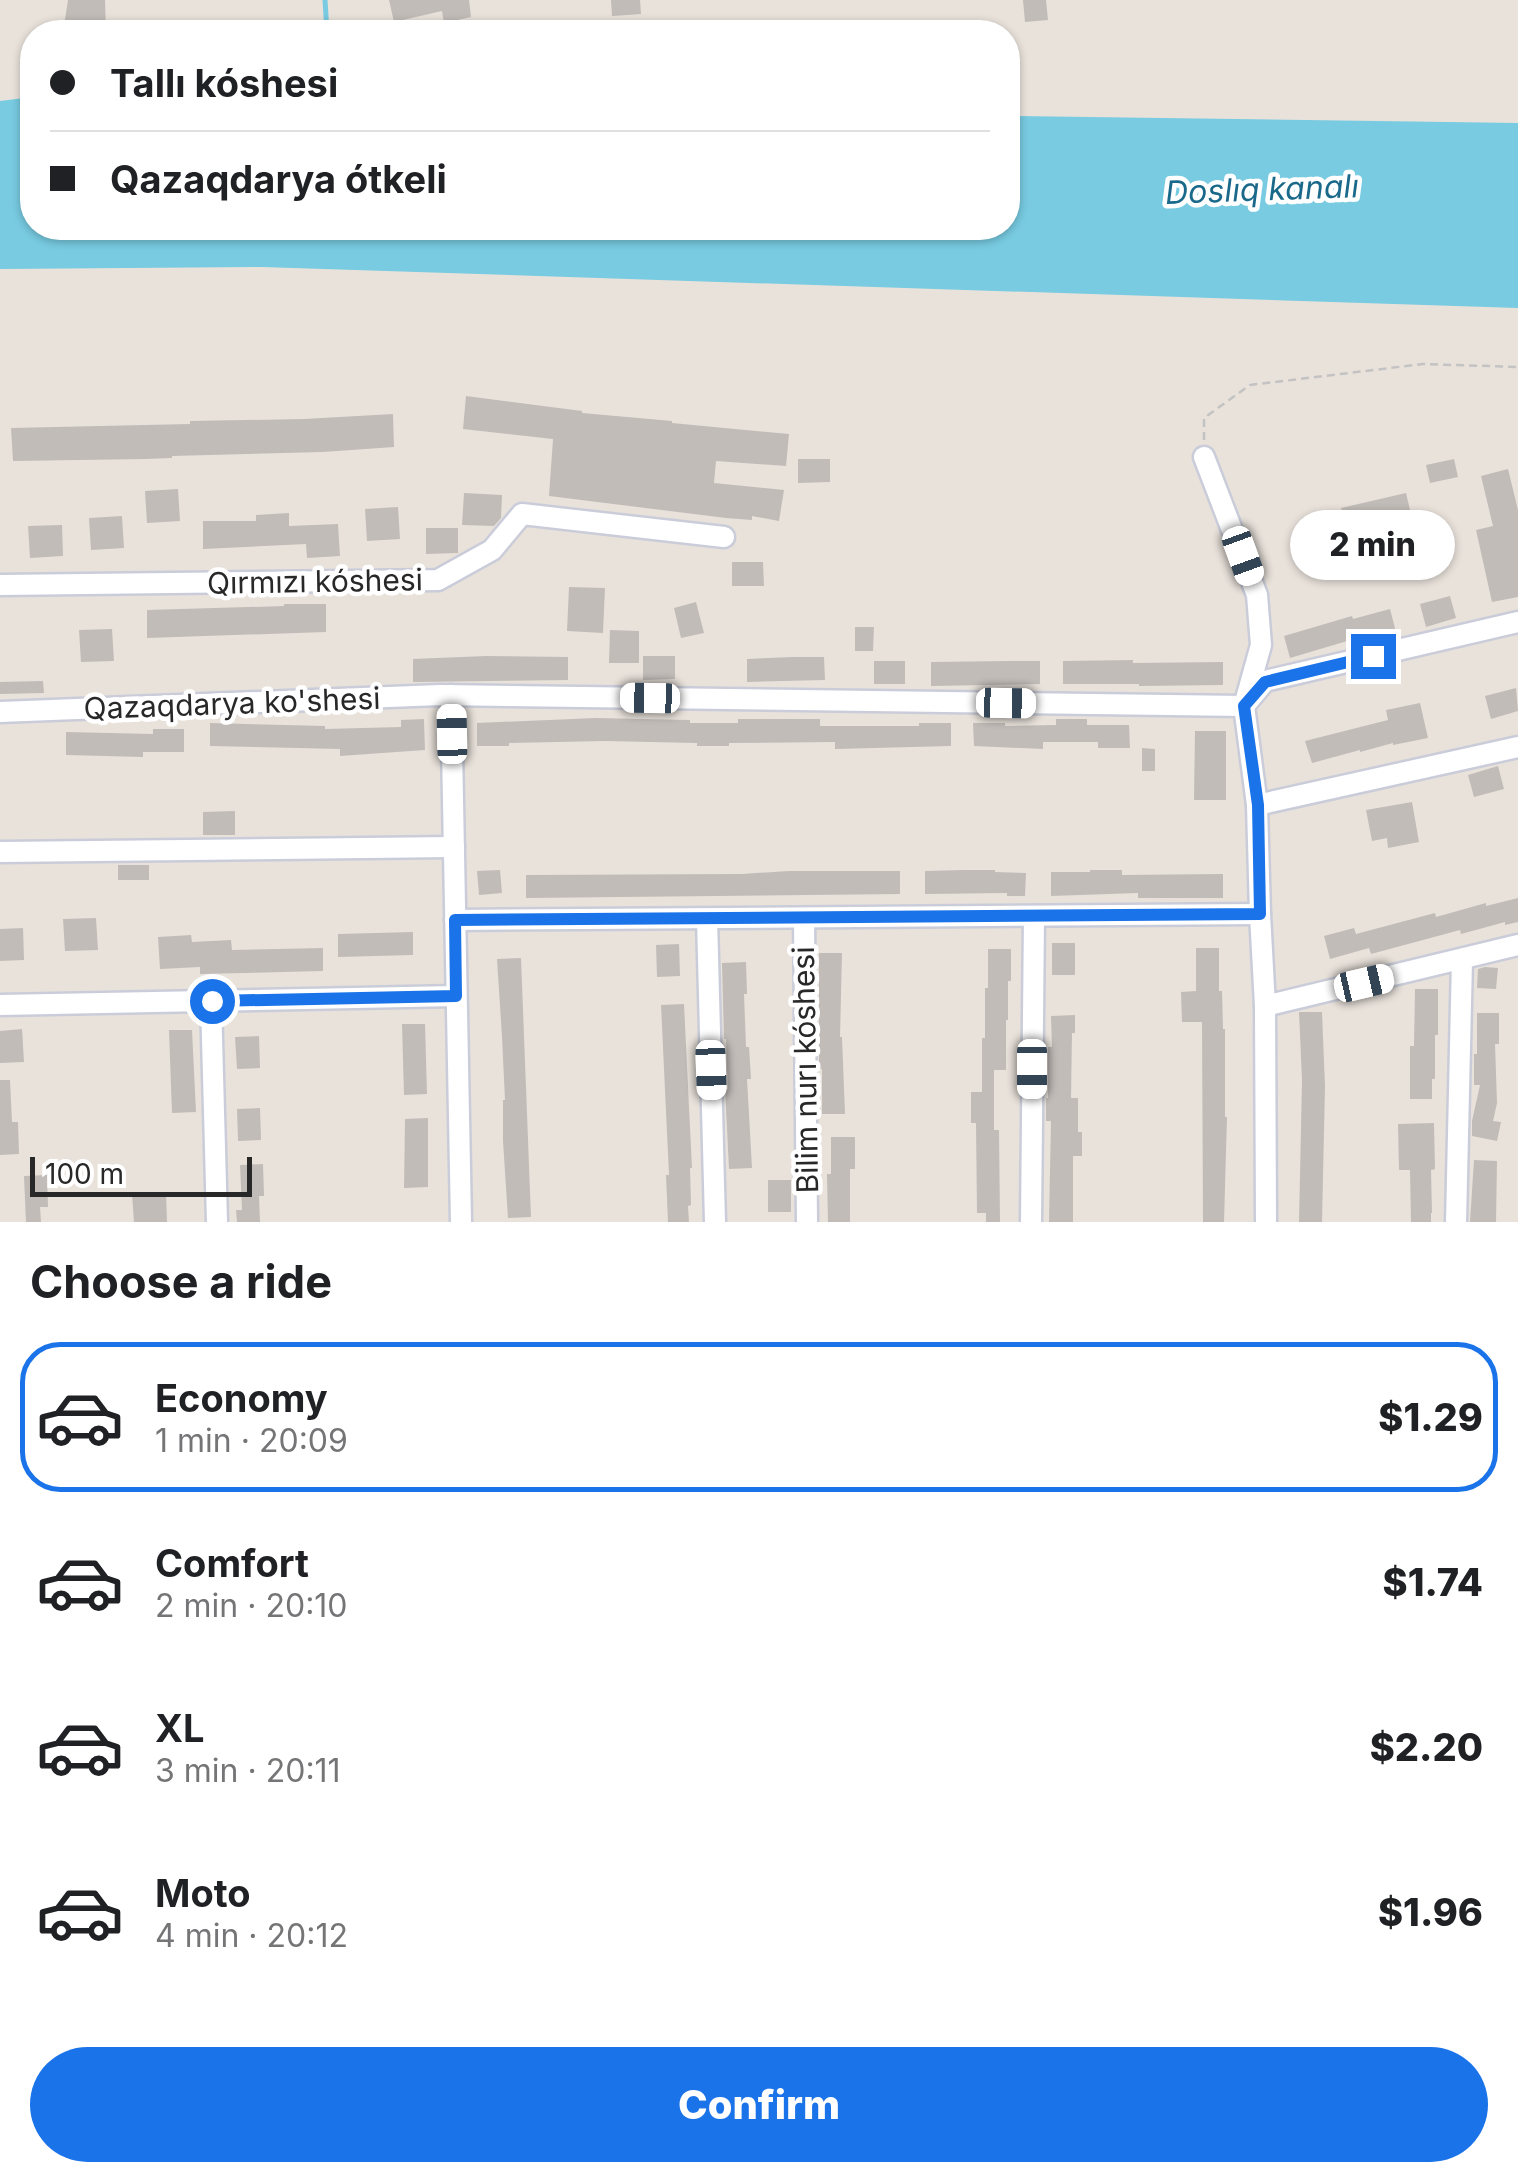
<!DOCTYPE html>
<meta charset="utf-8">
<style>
body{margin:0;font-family:Inter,sans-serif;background:#f6f6f6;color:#202124;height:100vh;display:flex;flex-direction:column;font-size:38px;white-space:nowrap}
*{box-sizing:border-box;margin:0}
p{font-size:32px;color:#757577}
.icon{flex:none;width:55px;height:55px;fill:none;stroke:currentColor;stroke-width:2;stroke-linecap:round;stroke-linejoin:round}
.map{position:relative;height:1222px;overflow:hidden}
.side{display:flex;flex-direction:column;background:#fff;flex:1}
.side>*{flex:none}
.hud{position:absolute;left:20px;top:20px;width:1000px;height:220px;border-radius:40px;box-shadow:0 2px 8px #0004;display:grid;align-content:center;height:220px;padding:0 30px;background:#fff}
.scale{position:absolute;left:30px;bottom:25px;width:222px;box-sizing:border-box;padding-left:10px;border:5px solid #282828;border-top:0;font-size:28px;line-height:35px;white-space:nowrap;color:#282828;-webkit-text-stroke:8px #fff;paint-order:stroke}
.end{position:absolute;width:45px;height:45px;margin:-22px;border:12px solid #1a73e8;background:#fff;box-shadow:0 0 0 5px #fff}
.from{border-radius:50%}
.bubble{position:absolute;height:70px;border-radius:35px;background:#fff;box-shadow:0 2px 8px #0004;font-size:32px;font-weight:800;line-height:70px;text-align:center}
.car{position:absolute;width:30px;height:60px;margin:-30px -15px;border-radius:12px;box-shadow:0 0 8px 2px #0007;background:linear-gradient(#fff 24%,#345 0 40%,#fff 0 76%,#345 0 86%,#fff 0)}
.hud b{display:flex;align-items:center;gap:35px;height:95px;font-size:38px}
.hud b+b{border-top:2px solid #e0e0e0}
.hud i{width:25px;height:25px;background:#202124}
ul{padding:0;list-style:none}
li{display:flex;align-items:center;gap:30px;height:150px;margin:0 20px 15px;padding:0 10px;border:5px solid transparent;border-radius:40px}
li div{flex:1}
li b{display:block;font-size:38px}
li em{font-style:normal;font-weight:800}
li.active{border-color:#1a73e8}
li>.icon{width:90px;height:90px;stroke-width:1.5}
h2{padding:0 30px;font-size:45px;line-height:120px}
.cta{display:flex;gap:20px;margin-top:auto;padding:20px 30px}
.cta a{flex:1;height:115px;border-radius:60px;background:#1a73e8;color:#fff;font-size:40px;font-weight:800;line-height:115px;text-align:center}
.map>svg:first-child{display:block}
.water{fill:#78cbe1}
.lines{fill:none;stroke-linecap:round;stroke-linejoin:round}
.stream{stroke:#78cbe1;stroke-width:5}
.building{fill:#c1bcb8}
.minor-casing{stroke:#cacdd9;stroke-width:25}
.path{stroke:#c3c3c3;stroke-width:2.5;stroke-dasharray:8 5;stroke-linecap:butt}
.minor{stroke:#fff;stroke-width:20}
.route{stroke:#1a73e8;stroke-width:12}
.labels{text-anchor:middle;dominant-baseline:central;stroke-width:9;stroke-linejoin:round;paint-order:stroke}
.street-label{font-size:30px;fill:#282828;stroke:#fff}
.water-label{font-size:32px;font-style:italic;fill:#1a698a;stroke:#fff}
</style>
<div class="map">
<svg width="1518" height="1222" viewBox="0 0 1518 1222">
<rect width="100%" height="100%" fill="#e9e2db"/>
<polygon class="water" points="32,97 32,228 1008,228 1008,116 1518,123 1518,308 262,267 0,269 0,101"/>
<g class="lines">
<polyline class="stream" points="325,0 327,32"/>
</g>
<g class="building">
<polygon points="68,0 105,0 106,32 63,32"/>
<polygon points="389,0 469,0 471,17 444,23 442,11 394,22"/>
<polygon points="611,0 640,0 641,14 612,16"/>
<polygon points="1023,0 1046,0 1048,20 1025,22"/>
<polygon points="466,396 582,411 582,413 672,421 672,423 789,434 786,466 716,461 714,483 784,490 779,521 752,516 752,520 726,518 549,496 553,439 463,429"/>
<polygon points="393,414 394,447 323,452 172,456 172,458 145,459 13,461 11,428 190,424 190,421 304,419"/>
<polygon points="798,459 830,459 830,482 798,483"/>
<polygon points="1454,459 1458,477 1430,483 1426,465"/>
<polygon points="1508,469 1518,510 1518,597 1492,602 1476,530 1493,526 1481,476"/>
<polygon points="178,489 180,521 147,523 145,491"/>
<polygon points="464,493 502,495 501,518 494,526 462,525"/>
<polygon points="1406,493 1414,527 1349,541 1341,508"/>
<polygon points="398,507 400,539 367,541 365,509"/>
<polygon points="289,513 289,526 338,524 340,556 307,558 306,544 203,549 203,521 256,521 256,515"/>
<polygon points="122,516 124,548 91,550 89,518"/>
<polygon points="62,525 63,556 30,558 28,526"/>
<polygon points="426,528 458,528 458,553 426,554"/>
<polygon points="732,562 763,562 764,586 732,586"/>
<polygon points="569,587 605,588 603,633 567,631"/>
<polygon points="1450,596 1456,618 1426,627 1420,604"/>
<polygon points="696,602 704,633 681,638 674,608"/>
<polygon points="284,604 326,604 326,632 147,638 147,610 284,606"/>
<polygon points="1390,609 1396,632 1365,640 1364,636 1290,658 1284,636 1352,616 1353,619"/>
<polygon points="855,627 874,627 873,651 855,651"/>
<polygon points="112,629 114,661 81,662 79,630"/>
<polygon points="610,630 639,631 639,663 609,663"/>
<polygon points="486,656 568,657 568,680 413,682 413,659"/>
<polygon points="643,656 675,656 675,679 643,680"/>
<polygon points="793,657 824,657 825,680 747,682 747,659"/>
<polygon points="1133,660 1133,663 1223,662 1223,685 1139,686 1139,684 1063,684 1063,661"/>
<rect x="874" y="661" width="31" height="23"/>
<polygon points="1008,661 1040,661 1040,684 931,686 931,662"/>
<polygon points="43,681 44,693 0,694 0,682"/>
<polygon points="1516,688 1518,711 1491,719 1485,696"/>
<polygon points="1420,703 1428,738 1393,745 1393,743 1360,752 1360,750 1312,763 1305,741 1388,720 1386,710"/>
<polygon points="596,718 690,720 690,723 738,723 738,719 820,719 820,726 919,726 919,723 951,723 951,746 835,749 835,742 729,743 729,746 697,746 697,743 605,741 509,743 509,746 477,746 477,723"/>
<polygon points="424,719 425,750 340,756 340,749 210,746 210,723 325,726 325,729 401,727 401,720"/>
<polygon points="1056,719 1087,719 1087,725 1129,725 1130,748 1098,748 1098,742 1043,742 1043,749 974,746 973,723 1005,723 1005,726 1056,725"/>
<polygon points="153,729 184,729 184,752 143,752 143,757 66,755 66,732 153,734"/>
<polygon points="1195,731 1226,731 1226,800 1194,800"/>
<polygon points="1142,748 1155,749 1155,771 1142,771"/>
<polygon points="1498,766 1504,789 1474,797 1468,775"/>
<polygon points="1412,802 1419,842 1388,848 1387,838 1372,841 1366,810"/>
<polygon points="235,811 235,835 203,835 203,812"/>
<rect x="118" y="865" width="31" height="15"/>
<polygon points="500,870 502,893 479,895 477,871"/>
<polygon points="964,870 995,870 995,872 1026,873 1025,896 1007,896 1007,893 925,894 925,871"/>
<polygon points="1090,870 1122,870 1122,875 1223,874 1223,898 1138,898 1138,893 1051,896 1051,872 1090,872"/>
<polygon points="789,871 900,871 900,894 526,898 526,875 742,874"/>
<polygon points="1518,898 1518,922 1505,925 1505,922 1461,934 1460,930 1371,954 1369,948 1330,959 1324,936 1354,928 1356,934 1435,913 1436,917 1486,903 1486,906"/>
<polygon points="96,918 98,950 65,951 63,919"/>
<polygon points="23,928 24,960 0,961 0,929"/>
<polygon points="413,932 413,955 338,957 338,934"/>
<polygon points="191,935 192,942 231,940 232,950 323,948 323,971 200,974 200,967 160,969 158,937"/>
<rect x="1052" y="943" width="23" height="32"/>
<polygon points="679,944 680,976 657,977 656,945"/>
<polygon points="1196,948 1219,948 1219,991 1222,991 1223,1029 1225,1029 1225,1117 1227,1117 1224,1222 1203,1222 1202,1022 1182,1022 1181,992 1196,991"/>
<polygon points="988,949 1011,949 1011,981 1008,981 1008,1020 1006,1020 1006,1070 994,1070 994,1130 999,1130 1000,1222 986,1222 986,1213 977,1213 976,1123 971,1123 971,1092 982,1092 982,1038 985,1038 985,988 988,988"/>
<polygon points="819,953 842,953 840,1037 842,1037 845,1114 822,1114 822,1069 819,1069"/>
<polygon points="521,958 531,1217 508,1218 503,1141 503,1100 505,1100 502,1037 497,959"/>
<polygon points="746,962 747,994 744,994 746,1047 749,1047 751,1079 747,1079 752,1168 729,1169 725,1089 728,1089 726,1039 724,1039 722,963"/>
<polygon points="1485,967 1498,968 1496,989 1477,988 1478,969"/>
<polygon points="1415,989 1438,989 1438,1035 1435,1035 1435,1079 1432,1079 1432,1099 1410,1099 1410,1046 1414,1046"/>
<polygon points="684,1004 692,1168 690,1168 691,1205 688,1206 689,1222 668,1222 666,1175 669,1175 661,1005"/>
<polygon points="1299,1012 1322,1012 1325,1086 1322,1222 1299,1222 1302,1080"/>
<polygon points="1477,1013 1499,1013 1499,1044 1495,1044 1497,1103 1493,1121 1501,1122 1497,1141 1472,1136 1472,1121 1480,1085 1474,1085 1474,1054 1477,1054"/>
<polygon points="1075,1015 1075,1033 1072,1033 1071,1098 1078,1098 1078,1132 1082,1132 1082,1156 1073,1156 1073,1222 1049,1222 1051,1121 1046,1121 1046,1098 1048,1098 1048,1047 1052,1047 1051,1016"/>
<polygon points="402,1024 425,1024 427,1094 404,1095"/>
<polygon points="22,1029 24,1062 0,1063 0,1031"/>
<polygon points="169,1030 192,1030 196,1112 172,1113"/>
<polygon points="259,1036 260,1068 237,1069 235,1037"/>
<polygon points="0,1080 10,1080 12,1122 18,1122 19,1154 0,1155"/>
<polygon points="260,1108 261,1140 238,1141 237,1109"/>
<polygon points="428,1118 428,1187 404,1188 405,1119"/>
<polygon points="1434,1123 1435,1169 1431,1170 1432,1213 1431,1213 1431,1222 1411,1222 1410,1170 1399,1170 1398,1124"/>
<polygon points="831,1137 855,1137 855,1169 850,1169 850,1222 828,1222 827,1174 831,1174"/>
<polygon points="1474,1160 1497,1161 1496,1222 1470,1222"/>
<polygon points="263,1164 264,1196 259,1196 260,1222 237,1222 236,1210 242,1210 240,1165"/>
<polygon points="47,1175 48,1207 40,1207 41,1222 26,1222 24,1176"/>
<rect x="768" y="1180" width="23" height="32"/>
<polygon points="166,1192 167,1222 134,1222 132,1194"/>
</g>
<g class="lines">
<defs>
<g id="minor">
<polyline points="1204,457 1257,595 1261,645 1244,706 1257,805 1260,914 1265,1006 1266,1222"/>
<polyline points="0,585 438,580 492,550 522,514 724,537"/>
<polyline points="451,695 461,1222"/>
<polyline points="0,712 440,695 1244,706 1265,681 1518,622"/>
<polyline points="1257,805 1518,747"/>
<polyline points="0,852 454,847"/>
<polyline points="804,918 807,1222"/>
<polyline points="707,919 715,1222"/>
<polyline points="455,920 1260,914"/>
<polyline points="211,1001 217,1222"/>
<polyline points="0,1005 456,996"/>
<polyline points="1265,1006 1518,945"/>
<polyline points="1031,1222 1034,916"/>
<polyline points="1456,1222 1462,960"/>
</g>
</defs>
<use href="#minor" class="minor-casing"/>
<polyline class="path" points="1204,440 1204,418 1250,385 1423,364 1518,367"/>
<use href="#minor" class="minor"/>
</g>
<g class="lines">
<polyline class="route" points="212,1001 456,996 455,920 1260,914 1258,805 1244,706 1265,682 1373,656"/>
</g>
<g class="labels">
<g class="street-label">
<text transform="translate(315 581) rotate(-1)">Qırmızı kóshesi</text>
<text transform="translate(232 703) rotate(-2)">Qazaqdarya ko'shesi</text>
<text transform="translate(805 1070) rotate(-91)">Bilim nurı kóshesi</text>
</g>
<g class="water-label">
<text transform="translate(1262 189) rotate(-2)">Doslıq kanalı</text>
</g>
</g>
</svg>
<div class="scale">100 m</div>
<i class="end from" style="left:212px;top:1001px"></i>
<i class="end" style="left:1373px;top:656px"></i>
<div class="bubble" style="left:1290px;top:510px;width:165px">2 min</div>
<i class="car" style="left:1243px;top:556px;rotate:160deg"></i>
<i class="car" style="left:650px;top:698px;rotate:271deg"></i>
<i class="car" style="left:1006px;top:703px;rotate:91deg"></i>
<i class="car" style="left:452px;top:734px;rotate:359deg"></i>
<i class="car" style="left:1364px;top:983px;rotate:77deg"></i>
<i class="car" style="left:1032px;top:1069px;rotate:180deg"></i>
<i class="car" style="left:711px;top:1070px;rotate:178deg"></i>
<div class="hud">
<b><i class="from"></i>Tallı kóshesi</b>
<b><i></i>Qazaqdarya ótkeli</b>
</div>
</div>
<section class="side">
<h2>Choose a ride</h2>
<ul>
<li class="active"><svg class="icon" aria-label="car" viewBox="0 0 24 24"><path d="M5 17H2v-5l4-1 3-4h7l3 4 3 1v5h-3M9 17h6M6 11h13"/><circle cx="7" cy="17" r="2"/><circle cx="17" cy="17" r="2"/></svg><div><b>Economy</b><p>1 min · 20:09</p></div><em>$1.29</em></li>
<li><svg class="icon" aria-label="car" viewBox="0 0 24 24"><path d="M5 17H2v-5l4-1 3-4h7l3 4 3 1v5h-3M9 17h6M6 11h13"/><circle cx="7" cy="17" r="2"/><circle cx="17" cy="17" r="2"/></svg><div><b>Comfort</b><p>2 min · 20:10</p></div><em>$1.74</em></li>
<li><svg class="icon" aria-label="car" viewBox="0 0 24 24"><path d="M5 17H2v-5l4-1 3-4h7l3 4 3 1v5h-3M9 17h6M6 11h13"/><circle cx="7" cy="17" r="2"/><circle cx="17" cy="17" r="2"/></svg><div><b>XL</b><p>3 min · 20:11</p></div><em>$2.20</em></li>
<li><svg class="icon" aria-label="car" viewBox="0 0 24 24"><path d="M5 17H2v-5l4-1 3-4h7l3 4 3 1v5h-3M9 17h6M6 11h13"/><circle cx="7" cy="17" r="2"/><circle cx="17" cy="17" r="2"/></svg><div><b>Moto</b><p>4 min · 20:12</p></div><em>$1.96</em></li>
</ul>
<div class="cta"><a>Confirm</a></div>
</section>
